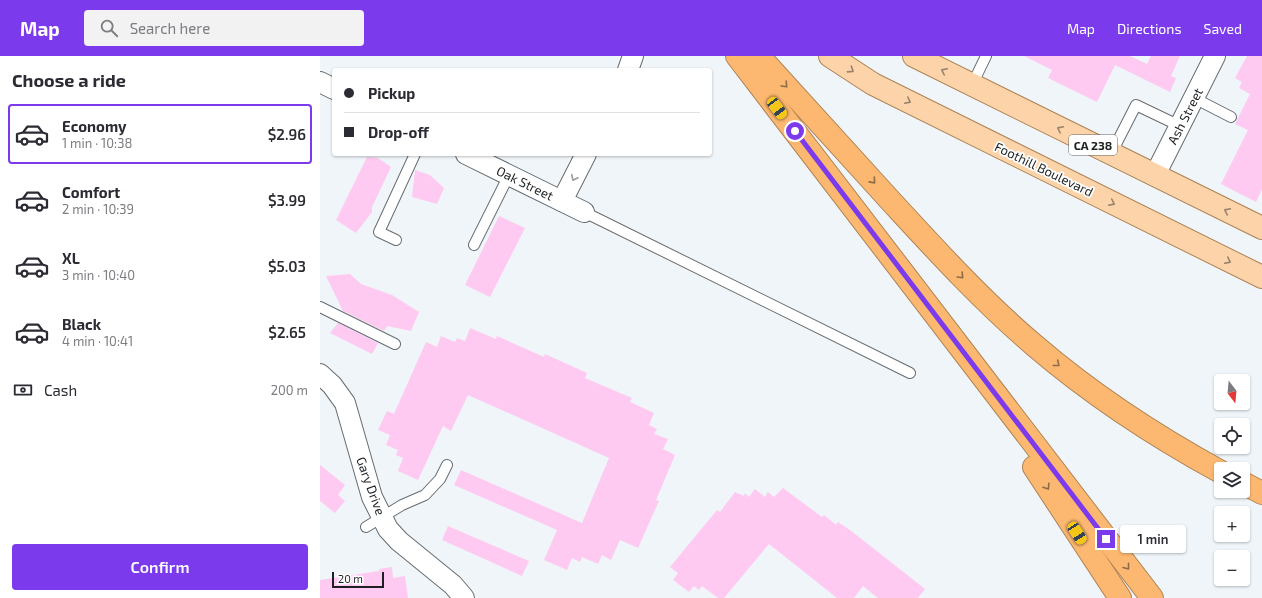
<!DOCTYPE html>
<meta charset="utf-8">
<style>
body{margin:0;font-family:"Exo 2",sans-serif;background:#f2f2f3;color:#2b2b33;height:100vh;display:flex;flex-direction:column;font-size:15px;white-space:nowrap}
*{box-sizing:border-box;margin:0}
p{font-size:13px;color:#7c7c81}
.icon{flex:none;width:22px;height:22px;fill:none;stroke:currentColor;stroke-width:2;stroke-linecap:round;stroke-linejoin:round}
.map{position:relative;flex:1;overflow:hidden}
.panel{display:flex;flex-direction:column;background:#fff;width:320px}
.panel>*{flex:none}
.banner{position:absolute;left:12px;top:12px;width:380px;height:88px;border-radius:4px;box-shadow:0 1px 3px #0004;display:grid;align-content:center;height:88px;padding:0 12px;background:#fff}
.needle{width:26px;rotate:164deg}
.tools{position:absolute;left:894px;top:318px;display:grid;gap:8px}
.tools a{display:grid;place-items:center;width:36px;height:36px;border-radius:4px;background:#fff;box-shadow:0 1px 3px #0004;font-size:20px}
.scale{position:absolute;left:12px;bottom:10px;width:52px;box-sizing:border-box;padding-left:4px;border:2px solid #1e2122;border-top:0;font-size:11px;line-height:14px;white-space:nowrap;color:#1e2122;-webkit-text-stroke:3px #fff;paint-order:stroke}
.end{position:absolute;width:18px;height:18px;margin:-9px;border:5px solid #7c3aed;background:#fff;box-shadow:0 0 0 2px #fff}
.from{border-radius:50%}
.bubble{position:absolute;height:28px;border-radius:4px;background:#fff;box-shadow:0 1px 3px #0004;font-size:13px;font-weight:600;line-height:28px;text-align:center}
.car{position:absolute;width:12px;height:24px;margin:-12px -6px;border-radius:5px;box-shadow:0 0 3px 1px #0007;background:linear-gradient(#f5c518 24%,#345 0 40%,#f5c518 0 76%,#345 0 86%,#f5c518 0)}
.banner b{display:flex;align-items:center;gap:14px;height:38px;font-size:15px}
.banner b+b{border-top:1px solid #e1e1e2}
.banner i{width:10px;height:10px;background:#2b2b33}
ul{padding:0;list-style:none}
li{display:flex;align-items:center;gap:12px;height:60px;margin:0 8px 6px;padding:0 4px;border:2px solid transparent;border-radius:4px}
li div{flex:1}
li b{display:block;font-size:15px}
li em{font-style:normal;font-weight:600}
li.active{border-color:#7c3aed}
li>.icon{width:36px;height:36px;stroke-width:1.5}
h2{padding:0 12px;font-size:18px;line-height:48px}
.pay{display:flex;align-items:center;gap:10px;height:44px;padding:0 12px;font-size:15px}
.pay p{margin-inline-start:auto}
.primary-button{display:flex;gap:8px;margin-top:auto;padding:8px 12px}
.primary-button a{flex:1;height:46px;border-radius:4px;background:#7c3aed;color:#fff;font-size:16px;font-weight:600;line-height:46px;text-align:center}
header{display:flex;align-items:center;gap:24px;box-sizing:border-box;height:56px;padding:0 20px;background:#7c3aed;color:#fff}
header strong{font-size:19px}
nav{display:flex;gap:22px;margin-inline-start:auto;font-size:14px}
.search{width:280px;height:36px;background:#f2f2f3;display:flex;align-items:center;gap:10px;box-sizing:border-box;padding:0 14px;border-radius:4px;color:#7c7c81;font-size:15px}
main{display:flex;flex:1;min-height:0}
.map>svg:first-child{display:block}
.building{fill:#ffcaf1}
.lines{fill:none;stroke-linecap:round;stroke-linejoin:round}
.lane-casing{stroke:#676c70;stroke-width:12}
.street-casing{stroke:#676c70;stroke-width:22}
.primary-casing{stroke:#ae8355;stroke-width:24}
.highway-casing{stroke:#ae8355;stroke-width:24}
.lane{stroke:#fff;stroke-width:10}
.street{stroke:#fff;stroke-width:20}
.primary{stroke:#fdd4a9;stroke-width:22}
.highway{stroke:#fcb870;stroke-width:22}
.oneway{stroke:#99836c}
.oneway2{stroke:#8d6c49}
.oneway3{stroke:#9a9b9c}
.route{stroke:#7c3aed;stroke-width:5}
.labels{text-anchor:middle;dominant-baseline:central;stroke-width:3.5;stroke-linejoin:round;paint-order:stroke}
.shield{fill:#fff;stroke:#626464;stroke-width:1}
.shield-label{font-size:12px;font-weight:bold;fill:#1e2122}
.street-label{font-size:13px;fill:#1e2122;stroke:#fff}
</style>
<header>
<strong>Map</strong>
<div class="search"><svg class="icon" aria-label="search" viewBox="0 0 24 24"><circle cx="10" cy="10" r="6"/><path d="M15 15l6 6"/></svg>Search here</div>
<nav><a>Map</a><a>Directions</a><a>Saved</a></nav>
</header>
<main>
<section class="panel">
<h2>Choose a ride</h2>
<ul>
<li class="active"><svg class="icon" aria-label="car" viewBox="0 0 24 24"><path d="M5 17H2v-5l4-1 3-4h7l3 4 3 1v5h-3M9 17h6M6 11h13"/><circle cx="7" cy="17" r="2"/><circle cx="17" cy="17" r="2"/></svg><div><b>Economy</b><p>1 min · 10:38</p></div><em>$2.96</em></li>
<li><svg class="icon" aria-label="car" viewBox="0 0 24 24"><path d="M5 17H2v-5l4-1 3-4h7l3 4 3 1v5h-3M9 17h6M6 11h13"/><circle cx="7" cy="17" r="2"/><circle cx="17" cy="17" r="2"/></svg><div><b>Comfort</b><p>2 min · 10:39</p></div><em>$3.99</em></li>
<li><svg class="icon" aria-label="car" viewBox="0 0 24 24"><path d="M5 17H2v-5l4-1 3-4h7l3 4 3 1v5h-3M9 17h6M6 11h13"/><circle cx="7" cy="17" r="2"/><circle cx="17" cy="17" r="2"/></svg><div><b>XL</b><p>3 min · 10:40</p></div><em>$5.03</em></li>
<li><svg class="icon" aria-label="car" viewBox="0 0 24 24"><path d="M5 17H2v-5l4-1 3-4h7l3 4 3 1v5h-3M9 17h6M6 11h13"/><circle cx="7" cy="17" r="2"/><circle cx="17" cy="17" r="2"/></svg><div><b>Black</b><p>4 min · 10:41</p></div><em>$2.65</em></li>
</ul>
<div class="pay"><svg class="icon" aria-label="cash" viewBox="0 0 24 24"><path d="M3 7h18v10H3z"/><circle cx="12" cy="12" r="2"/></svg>Cash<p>200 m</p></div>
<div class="primary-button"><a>Confirm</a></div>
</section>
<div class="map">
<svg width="942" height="542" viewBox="0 0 942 542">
<rect width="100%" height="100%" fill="#eff5f9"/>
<g class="building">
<polygon points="704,0 810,0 827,8 831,0 860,0 851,20 856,22 850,36 795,9 777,46 728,22 732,14"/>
<polygon points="927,0 942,0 942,133 936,146 901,128 928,74 915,68 930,38 919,32 922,26 915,22"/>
<polygon points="47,101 58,102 71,111 52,151 52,156 36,177 16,164"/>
<polygon points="95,114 110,119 124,132 117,148 92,141"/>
<polygon points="179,160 205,172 170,241 145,229"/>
<polygon points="30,218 41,228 72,239 99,256 91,275 67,270 64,275 23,255 6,220"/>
<polygon points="18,267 58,287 52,298 10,277"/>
<polygon points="150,272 176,283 177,280 224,301 225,298 267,317 265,322 312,342 310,346 334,357 329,369 337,373 334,378 348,383 343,393 355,399 336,444 339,445 318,492 300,484 291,504 282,499 278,508 262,501 260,506 252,502 247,514 224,504 237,474 134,429 141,414 262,467 289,402 148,339 131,375 123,370 98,424 78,415 83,402 76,399 78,394 66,389 70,379 58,374 67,355 74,358 106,286 117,291 121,280 135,286 137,282 145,285"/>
<polygon points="0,409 25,429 18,439 25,445 15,457 0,445"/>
<polygon points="463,432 502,461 504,459 516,469 518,466 530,474 605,533 598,542 558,542 543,530 534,542 517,542 449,488 404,542 398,542 382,530 379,534 374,530 369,536 353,524 358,517 350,511 397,454 400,456 415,436 424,440 425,437 429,441 435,433 445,441 448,436 454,441"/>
<polygon points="128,470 209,505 202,520 122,484"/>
<polygon points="72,511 73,522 85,520 88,542 0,542 0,524 59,515 59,513"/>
</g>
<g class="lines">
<defs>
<g id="lane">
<polyline points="652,29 666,0"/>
<polyline points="874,42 911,61"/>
<polyline points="791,98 816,49 860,70"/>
<polyline points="264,156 590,317"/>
<polyline points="76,184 59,176 95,98"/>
<polyline points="154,189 189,119"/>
<polyline points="0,251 75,288"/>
<polyline points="46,471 82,449 105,439 120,423 127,409"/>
</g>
<g id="street">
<polyline points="308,14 313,0"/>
<polyline points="0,26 14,33"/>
<polyline points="146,98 264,156"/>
<polyline points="835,119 895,0"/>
<polyline points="242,145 266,98"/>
<polyline points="0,318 12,329 25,347 52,441 68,473 79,485 133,529 144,542"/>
</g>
<g id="primary">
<polyline points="510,0 553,28 942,221"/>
<polyline points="594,0 942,172"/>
</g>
<g id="highway">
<polyline points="417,0 832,542"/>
<path d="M439 0C482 47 525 94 568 142 615 193 661 244 714 289 771 338 835 380 901 416"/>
<polyline points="714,411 800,542"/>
<polyline points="923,427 942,437"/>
</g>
</defs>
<use href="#lane" class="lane-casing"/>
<use href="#street" class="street-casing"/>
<use href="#primary" class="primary-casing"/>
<use href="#highway" class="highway-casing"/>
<use href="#lane" class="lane"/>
<use href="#street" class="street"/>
<use href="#primary" class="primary"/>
<use href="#highway" class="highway"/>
</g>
<defs><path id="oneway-chevron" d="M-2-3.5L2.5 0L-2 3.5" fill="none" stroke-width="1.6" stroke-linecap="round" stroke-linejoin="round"/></defs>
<g class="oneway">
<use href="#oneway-chevron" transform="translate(531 14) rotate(33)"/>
<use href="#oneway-chevron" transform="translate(624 15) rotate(-154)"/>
<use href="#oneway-chevron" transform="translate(588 45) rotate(27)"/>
<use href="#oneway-chevron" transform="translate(740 73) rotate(-153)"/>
<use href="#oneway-chevron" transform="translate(792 147) rotate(26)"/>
<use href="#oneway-chevron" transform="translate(907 155) rotate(-154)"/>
<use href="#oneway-chevron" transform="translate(908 205) rotate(26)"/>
</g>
<g class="oneway2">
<use href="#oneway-chevron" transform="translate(465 29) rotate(47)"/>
<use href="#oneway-chevron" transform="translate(553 125) rotate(48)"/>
<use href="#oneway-chevron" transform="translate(641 220) rotate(46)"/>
<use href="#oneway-chevron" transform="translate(737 308) rotate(39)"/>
<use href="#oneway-chevron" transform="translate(727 431) rotate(57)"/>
<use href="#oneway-chevron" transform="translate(807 511) rotate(52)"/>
</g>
<use class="oneway3" href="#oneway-chevron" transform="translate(254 122) rotate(117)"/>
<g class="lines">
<polyline class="route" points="475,75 786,483"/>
</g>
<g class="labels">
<rect class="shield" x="749" y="79" width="48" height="20" rx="3"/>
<g class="shield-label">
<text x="773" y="89">CA 238</text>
</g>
<g class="street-label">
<text transform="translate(865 60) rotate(-63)">Ash Street</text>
<text transform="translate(724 113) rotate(26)">Foothill Boulevard</text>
<text transform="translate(205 127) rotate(26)">Oak Street</text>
<text transform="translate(51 430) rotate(70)">Gary Drive</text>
</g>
</g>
</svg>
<div class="tools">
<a><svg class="needle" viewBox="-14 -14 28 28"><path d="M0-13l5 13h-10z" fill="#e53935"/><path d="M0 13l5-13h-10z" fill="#7c7c81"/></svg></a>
<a><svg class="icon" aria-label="locate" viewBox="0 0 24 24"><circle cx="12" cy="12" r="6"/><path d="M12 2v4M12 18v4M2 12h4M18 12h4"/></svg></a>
<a><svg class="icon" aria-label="layers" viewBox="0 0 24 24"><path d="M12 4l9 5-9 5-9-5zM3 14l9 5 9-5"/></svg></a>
<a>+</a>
<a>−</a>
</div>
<div class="scale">20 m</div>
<i class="end from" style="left:475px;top:75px"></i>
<i class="end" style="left:786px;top:483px"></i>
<div class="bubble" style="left:800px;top:469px;width:66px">1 min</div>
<i class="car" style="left:457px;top:52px;rotate:143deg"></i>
<i class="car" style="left:757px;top:477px;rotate:147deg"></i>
<div class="banner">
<b><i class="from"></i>Pickup</b>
<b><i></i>Drop-off</b>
</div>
</div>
</main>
